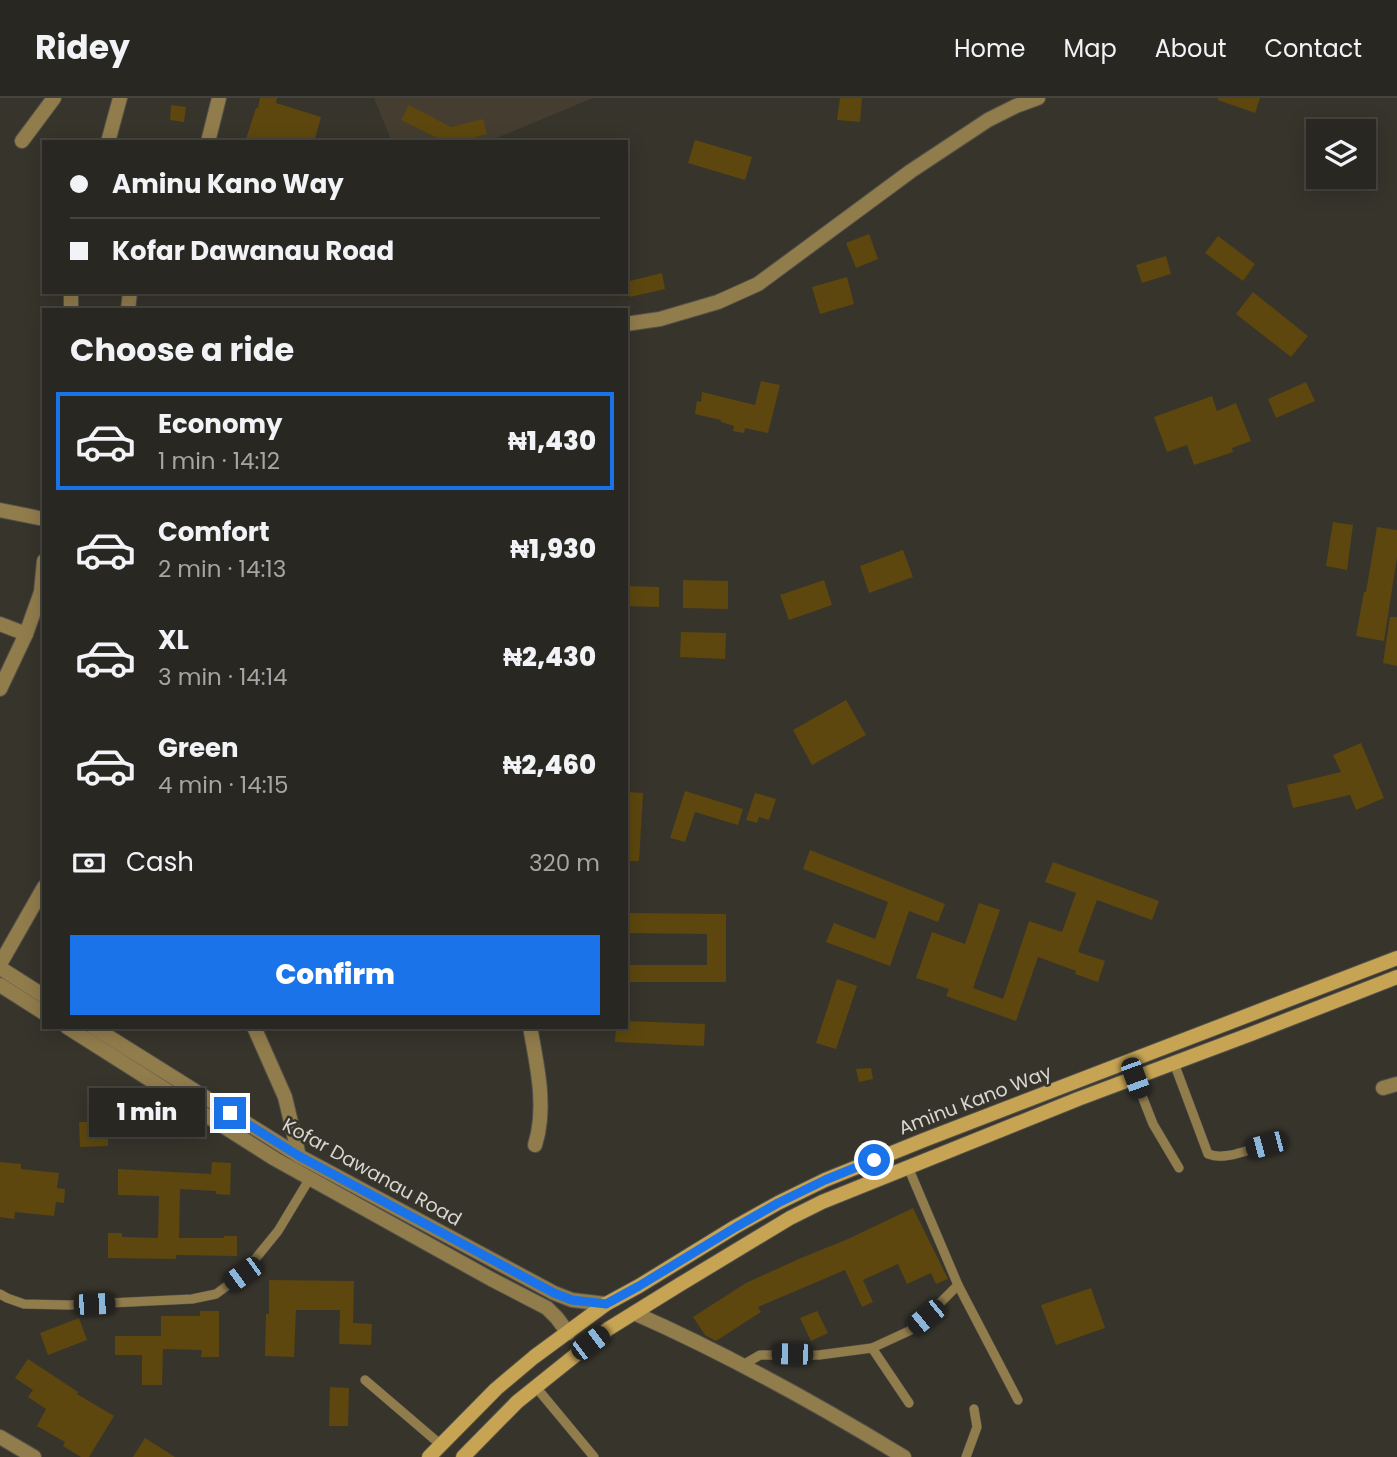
<!DOCTYPE html>
<meta charset="utf-8">
<style>
body{margin:0;font-family:Poppins,sans-serif;background:#35332e;color:#f1f3f6;height:100vh;display:flex;flex-direction:column;font-size:26px;white-space:nowrap}
*{box-sizing:border-box;margin:0}
p{font-size:23px;color:#a5a5a5}
.icon{flex:none;width:38px;height:38px;fill:none;stroke:currentColor;stroke-width:2;stroke-linecap:round;stroke-linejoin:round}
.map{position:relative;flex:1;overflow:hidden}
.panel{position:absolute;left:42px;top:210px;width:586px;height:721px;display:flex;flex-direction:column;background:#292721;border-radius:0px;box-shadow:0 4px 18px #0003,0 0 0 2px #45443f}
.panel>*{flex:none}
.hud{position:absolute;left:42px;top:42px;width:586px;height:154px;border-radius:0px;box-shadow:0 4px 18px #0003,0 0 0 2px #45443f;display:grid;align-content:center;height:154px;padding:0 28px;background:#292721}
.controls{position:absolute;left:1306px;top:21px;display:grid;gap:14px}
.controls a{display:grid;place-items:center;width:70px;height:70px;border-radius:0px;background:#292721;box-shadow:0 4px 18px #0003,0 0 0 2px #45443f;font-size:35px}
.end{position:absolute;width:32px;height:32px;margin:-16px;border:9px solid #1a73e8;background:#fff;box-shadow:0 0 0 4px #fff}
.from{border-radius:50%}
.bubble{position:absolute;height:49px;border-radius:0px;background:#292721;box-shadow:0 4px 18px #0003,0 0 0 2px #45443f;font-size:23px;font-weight:800;line-height:49px;text-align:center}
.car{position:absolute;width:21px;height:42px;margin:-21px -10px;border-radius:9px;box-shadow:0 0 5px 2px #0007;background:linear-gradient(#222 24%,#8ab4d8 0 40%,#222 0 76%,#8ab4d8 0 86%,#222 0)}
.hud b{display:flex;align-items:center;gap:24px;height:66px;font-size:26px}
.hud b+b{border-top:2px solid #45443f}
.hud i{width:18px;height:18px;background:#f1f3f6}
ul{padding:0;list-style:none}
li{display:flex;align-items:center;gap:21px;height:98px;margin:0 14px 10px;padding:0 14px;border:4px solid transparent;border-radius:0px}
li div{flex:1}
li b{display:block;font-size:26px}
li em{font-style:normal;font-weight:800}
li.on{border-color:#1a73e8}
li>.icon{width:63px;height:63px;stroke-width:1.5}
h2{padding:0 28px;font-size:32px;line-height:84px}
.pay{display:flex;align-items:center;gap:18px;height:77px;padding:0 28px;font-size:26px}
.pay p{margin-inline-start:auto}
.action{display:flex;gap:14px;margin-top:auto;padding:14px 28px}
.action a{flex:1;height:80px;border-radius:0px;background:#1a73e8;color:#fff;font-size:28px;font-weight:800;line-height:80px;text-align:center}
header{display:flex;align-items:center;gap:42px;box-sizing:border-box;height:98px;padding:0 35px;background:#292721;border-bottom:2px solid #45443f}
header strong{font-size:33px}
nav{display:flex;gap:38px;margin-inline-start:auto;font-size:24px}
.map>svg:first-child{display:block}
.built{fill:#443d30}
.building{fill:#5d470e}
.lines{fill:none;stroke-linecap:round;stroke-linejoin:round}
.service-casing{stroke:#54514a;stroke-width:10}
.minor-casing{stroke:#54514a;stroke-width:16}
.tertiary-casing{stroke:#54514a;stroke-width:16}
.secondary-casing{stroke:#54514a;stroke-width:16}
.service{stroke:#917c4c;stroke-width:9}
.minor{stroke:#917c4c;stroke-width:14}
.tertiary{stroke:#917c4c;stroke-width:14}
.secondary{stroke:#c6a454;stroke-width:14}
.route{stroke:#1a73e8;stroke-width:9}
.labels{text-anchor:middle;dominant-baseline:central;stroke-width:5;stroke-linejoin:round;paint-order:stroke}
.street-label{font-size:19px;fill:#d8d6d1;stroke:#37342c}
</style>
<header>
<strong>Ridey</strong>
<nav><a>Home</a><a>Map</a><a>About</a><a>Contact</a></nav>
</header>
<div class="map">
<svg width="1397" height="1359" viewBox="0 0 1397 1359">
<rect width="100%" height="100%" fill="#37342c"/>
<polygon class="built" points="374,0 593,0 487,44 392,44"/>
<g class="building">
<polygon points="260,0 277,0 276,5 321,19 314,44 245,44 256,10 258,10"/>
<polygon points="840,0 862,0 860,24 837,22"/>
<polygon points="1218,0 1260,0 1255,15 1218,2"/>
<polygon points="171,7 186,9 184,24 170,22"/>
<polygon points="409,7 451,29 483,21 487,36 459,44 445,44 401,22"/>
<polygon points="695,42 752,59 745,82 688,65"/>
<polygon points="869,136 878,161 856,170 846,145"/>
<polygon points="1218,138 1255,166 1243,183 1205,155"/>
<polygon points="1166,158 1171,176 1142,185 1136,167"/>
<polygon points="662,175 665,191 630,199 626,184"/>
<polygon points="847,179 854,206 820,216 812,189"/>
<polygon points="1253,194 1308,238 1291,259 1236,216"/>
<polygon points="761,283 780,287 768,335 745,330 744,335 733,333 734,328 721,324 721,322 695,316 697,303 701,304 702,294 755,307"/>
<polygon points="1306,284 1315,303 1276,320 1268,301"/>
<polygon points="1212,298 1217,313 1236,305 1251,343 1232,350 1233,354 1194,367 1187,347 1167,354 1154,319"/>
<polygon points="1333,424 1353,427 1347,472 1326,468"/>
<polygon points="1377,429 1397,432 1397,459 1384,543 1356,538 1364,494 1366,494"/>
<polygon points="903,452 913,479 869,495 860,468"/>
<polygon points="683,482 728,483 728,511 683,510"/>
<polygon points="824,482 832,507 789,522 780,497"/>
<polygon points="626,488 659,489 659,509 626,508"/>
<polygon points="1390,519 1397,519 1397,568 1383,565"/>
<polygon points="681,534 726,535 725,561 680,559"/>
<polygon points="846,602 866,637 812,667 793,632"/>
<polygon points="1361,645 1384,700 1356,712 1350,697 1293,710 1287,687 1341,674 1333,657"/>
<polygon points="685,693 743,711 738,727 695,714 685,744 670,740"/>
<polygon points="626,694 643,695 639,763 626,763"/>
<polygon points="755,695 776,701 769,722 759,719 757,725 746,722"/>
<polygon points="810,752 945,806 938,824 909,813 890,868 826,844 834,825 875,841 888,804 803,771"/>
<polygon points="1053,764 1159,803 1152,822 1097,802 1078,854 1105,863 1098,884 1075,876 1076,873 1038,859 1016,923 946,898 949,891 916,880 932,834 965,846 979,805 1000,812 973,890 1003,901 1029,823 1062,834 1076,795 1045,784"/>
<polygon points="626,815 726,816 726,884 626,884 626,867 707,867 707,836 626,835"/>
<polygon points="837,881 857,888 836,951 816,945"/>
<polygon points="626,923 705,926 704,948 615,944 616,929 626,929"/>
<polygon points="871,970 873,981 859,984 856,971"/>
<polygon points="79,1024 108,1024 108,1048 80,1049"/>
<polygon points="0,1064 21,1066 21,1071 59,1075 57,1090 65,1091 64,1105 56,1104 54,1118 15,1114 14,1121 0,1119"/>
<polygon points="212,1064 231,1065 230,1097 216,1096 216,1093 180,1091 179,1140 224,1140 224,1138 237,1138 237,1158 176,1157 176,1161 108,1160 108,1135 122,1135 122,1139 158,1140 159,1098 118,1097 118,1071 211,1076"/>
<polygon points="913,1110 948,1181 936,1186 931,1175 907,1186 898,1166 863,1182 873,1204 862,1209 845,1172 758,1209 761,1214 716,1243 705,1237 693,1219 746,1185 801,1160 848,1141"/>
<polygon points="269,1182 354,1183 353,1225 372,1226 371,1247 339,1246 340,1212 296,1212 294,1259 265,1258 266,1216 269,1216"/>
<polygon points="1091,1190 1105,1230 1056,1247 1041,1207"/>
<polygon points="200,1213 219,1213 219,1259 201,1259 202,1252 163,1251 162,1287 142,1287 142,1257 115,1257 115,1238 161,1238 161,1218 200,1218"/>
<polygon points="817,1213 828,1235 811,1243 800,1220"/>
<polygon points="79,1220 87,1242 48,1257 40,1235"/>
<polygon points="28,1261 78,1294 77,1296 114,1318 89,1359 81,1359 63,1348 65,1344 37,1328 46,1311 28,1299 33,1292 15,1280"/>
<polygon points="330,1289 349,1290 348,1328 329,1328"/>
<polygon points="145,1340 175,1359 133,1359"/>
</g>
<g class="lines">
<defs>
<g id="service">
<path d="M1174 965 1208 1056C1225 1063 1249 1051 1266 1047"/>
<polyline points="1135,980 1153,1026 1179,1070"/>
<polyline points="908,1069 958,1187 1018,1302"/>
<polyline points="0,1196 7,1200 24,1206 69,1207 192,1201 216,1196 243,1176 278,1133 310,1080"/>
<polyline points="872,1250 909,1233 926,1219 958,1187"/>
<polyline points="741,1268 760,1257 819,1257 872,1250 909,1305"/>
<polyline points="365,1282 441,1347"/>
<polyline points="535,1288 594,1359"/>
<polyline points="966,1359 977,1329 974,1311"/>
</g>
<g id="minor">
<polyline points="22,43 54,0"/>
<polyline points="108,44 120,0"/>
<polyline points="208,44 219,0"/>
<polyline points="71,212 71,194"/>
<polyline points="128,212 130,194"/>
<polyline points="626,226 660,221 718,204 758,186 911,73 988,22 1016,8 1038,0"/>
<polyline points="0,412 44,421"/>
<polyline points="0,526 26,536"/>
<polyline points="0,591 26,536 41,494 44,463"/>
<polyline points="0,866 44,789"/>
<polyline points="254,929 285,999 299,1058"/>
<path d="M530 929C537 967 547 1010 535 1047"/>
<polyline points="1383,990 1397,986"/>
<path d="M634 1215C727 1256 817 1306 904 1359"/>
<polyline points="0,1339 34,1359"/>
</g>
<g id="tertiary">
<polyline points="0,870 44,898"/>
<polyline points="0,887 44,915"/>
<polyline points="67,929 275,1061 491,1181 547,1210 557,1220 568,1235"/>
<polyline points="93,929 299,1058 554,1195 572,1202 606,1206"/>
</g>
<g id="secondary">
<polyline points="429,1359 496,1291 534,1259 606,1206 639,1188 735,1129 778,1105 825,1082 924,1042 1397,860"/>
<polyline points="463,1359 517,1304 608,1231 679,1187 790,1120 822,1104 1078,1001 1251,936 1397,879"/>
</g>
</defs>
<use href="#service" class="service-casing"/>
<use href="#minor" class="minor-casing"/>
<use href="#tertiary" class="tertiary-casing"/>
<use href="#secondary" class="secondary-casing"/>
<use href="#service" class="service"/>
<use href="#minor" class="minor"/>
<use href="#tertiary" class="tertiary"/>
<use href="#secondary" class="secondary"/>
</g>
<g class="lines">
<polyline class="route" points="230,1015 299,1058 554,1195 572,1202 606,1206 639,1188 736,1129 778,1105 825,1082 874,1062"/>
</g>
<g class="labels">
<g class="street-label">
<text transform="translate(975 1002) rotate(-21)">Aminu Kano Way</text>
<text transform="translate(372 1074) rotate(29)">Kofar Dawanau Road</text>
</g>
</g>
</svg>
<div class="controls">
<a><svg class="icon" aria-label="layers" viewBox="0 0 24 24"><path d="M12 4l9 5-9 5-9-5zM3 14l9 5 9-5"/></svg></a>
</div>
<i class="end from" style="left:874px;top:1062px"></i>
<i class="end" style="left:230px;top:1015px"></i>
<div class="bubble" style="left:89px;top:990px;width:116px">1 min</div>
<i class="car" style="left:1135px;top:980px;rotate:160deg"></i>
<i class="car" style="left:1266px;top:1047px;rotate:255deg"></i>
<i class="car" style="left:243px;top:1176px;rotate:234deg"></i>
<i class="car" style="left:94px;top:1206px;rotate:88deg"></i>
<i class="car" style="left:926px;top:1219px;rotate:231deg"></i>
<i class="car" style="left:590px;top:1245px;rotate:53deg"></i>
<i class="car" style="left:792px;top:1256px;rotate:271deg"></i>
<div class="hud">
<b><i class="from"></i>Aminu Kano Way</b>
<b><i></i>Kofar Dawanau Road</b>
</div>
<section class="panel">
<h2>Choose a ride</h2>
<ul>
<li class="on"><svg class="icon" aria-label="car" viewBox="0 0 24 24"><path d="M5 17H2v-5l4-1 3-4h7l3 4 3 1v5h-3M9 17h6M6 11h13"/><circle cx="7" cy="17" r="2"/><circle cx="17" cy="17" r="2"/></svg><div><b>Economy</b><p>1 min · 14:12</p></div><em>₦1,430</em></li>
<li><svg class="icon" aria-label="car" viewBox="0 0 24 24"><path d="M5 17H2v-5l4-1 3-4h7l3 4 3 1v5h-3M9 17h6M6 11h13"/><circle cx="7" cy="17" r="2"/><circle cx="17" cy="17" r="2"/></svg><div><b>Comfort</b><p>2 min · 14:13</p></div><em>₦1,930</em></li>
<li><svg class="icon" aria-label="car" viewBox="0 0 24 24"><path d="M5 17H2v-5l4-1 3-4h7l3 4 3 1v5h-3M9 17h6M6 11h13"/><circle cx="7" cy="17" r="2"/><circle cx="17" cy="17" r="2"/></svg><div><b>XL</b><p>3 min · 14:14</p></div><em>₦2,430</em></li>
<li><svg class="icon" aria-label="car" viewBox="0 0 24 24"><path d="M5 17H2v-5l4-1 3-4h7l3 4 3 1v5h-3M9 17h6M6 11h13"/><circle cx="7" cy="17" r="2"/><circle cx="17" cy="17" r="2"/></svg><div><b>Green</b><p>4 min · 14:15</p></div><em>₦2,460</em></li>
</ul>
<div class="pay"><svg class="icon" aria-label="cash" viewBox="0 0 24 24"><path d="M3 7h18v10H3z"/><circle cx="12" cy="12" r="2"/></svg>Cash<p>320 m</p></div>
<div class="action"><a>Confirm</a></div>
</section>
</div>
